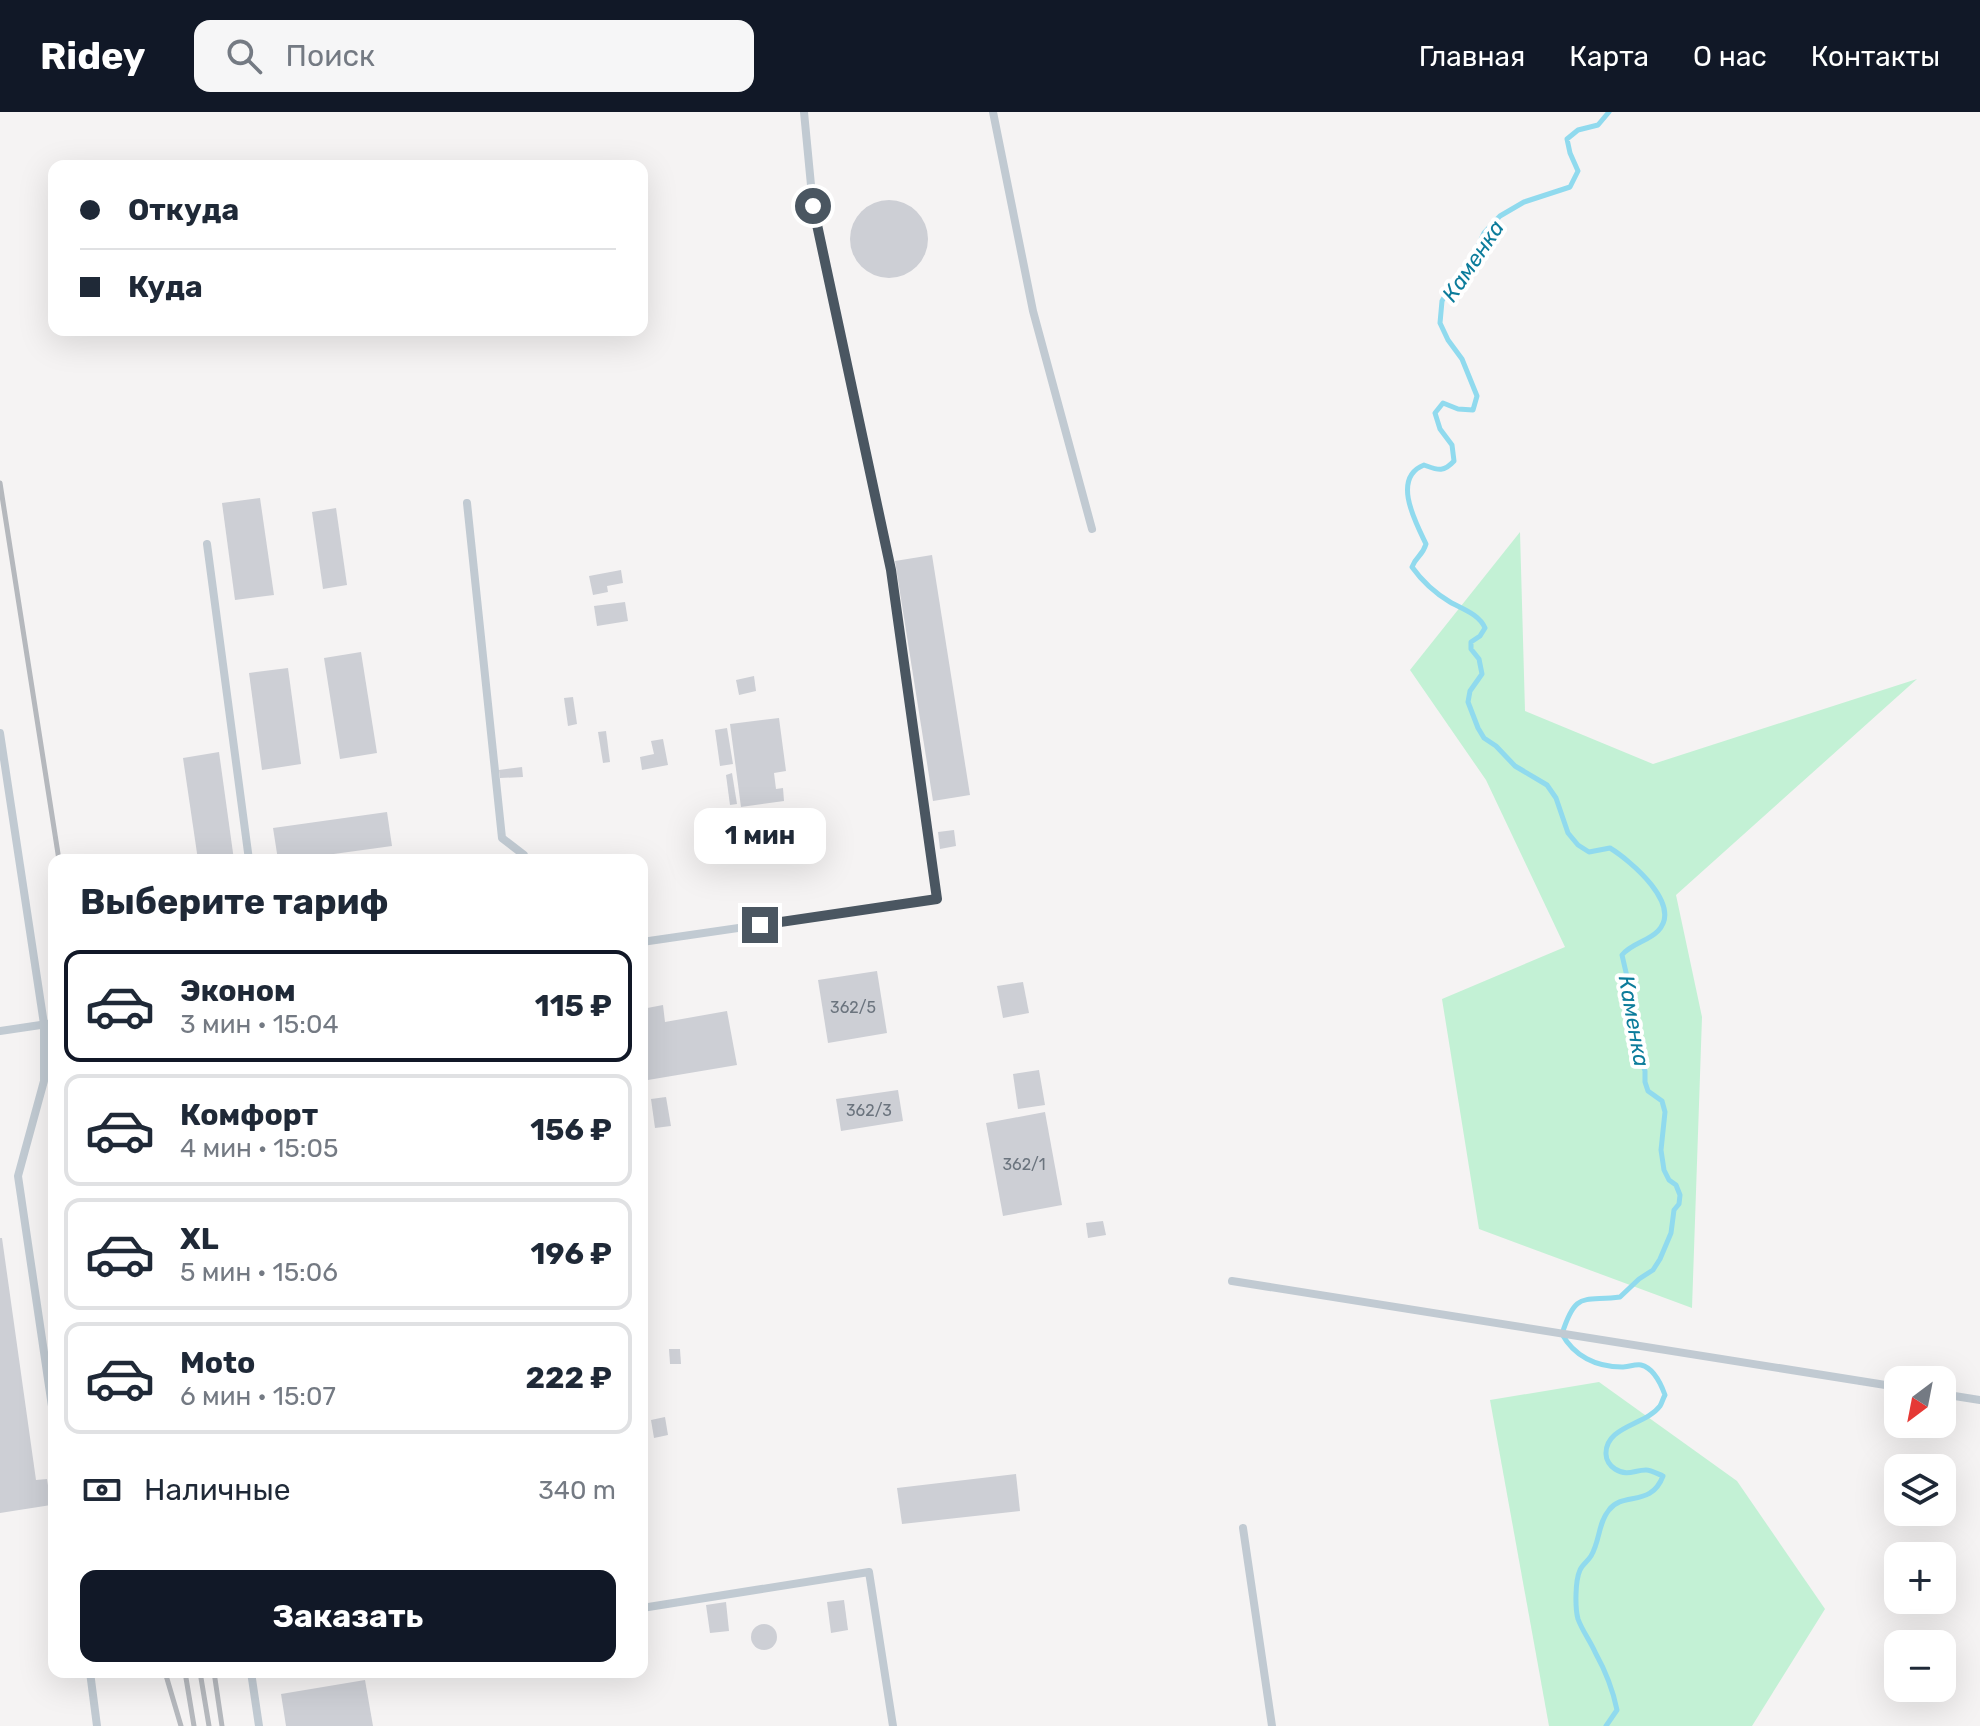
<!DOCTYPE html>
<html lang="ru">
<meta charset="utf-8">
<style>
body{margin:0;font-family:Rubik,sans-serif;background:#f6f6f7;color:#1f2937;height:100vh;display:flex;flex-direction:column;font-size:30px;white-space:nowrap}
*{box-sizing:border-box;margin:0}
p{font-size:26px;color:#747a83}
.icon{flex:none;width:44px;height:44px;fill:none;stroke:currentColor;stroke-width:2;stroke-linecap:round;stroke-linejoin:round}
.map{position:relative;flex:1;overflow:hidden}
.panel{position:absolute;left:48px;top:742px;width:600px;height:824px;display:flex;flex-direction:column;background:#fff;border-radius:16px;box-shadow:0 8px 32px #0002}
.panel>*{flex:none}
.guide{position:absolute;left:48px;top:48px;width:600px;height:176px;border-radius:16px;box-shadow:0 8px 32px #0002;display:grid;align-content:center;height:176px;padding:0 32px;background:#fff}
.needle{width:52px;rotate:212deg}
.controls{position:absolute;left:1884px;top:1254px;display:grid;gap:16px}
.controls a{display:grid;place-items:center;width:72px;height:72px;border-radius:16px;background:#fff;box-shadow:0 8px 32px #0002;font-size:40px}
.end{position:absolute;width:36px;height:36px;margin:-18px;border:10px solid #4a5661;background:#fff;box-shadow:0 0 0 4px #fff}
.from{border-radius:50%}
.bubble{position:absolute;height:56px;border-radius:16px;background:#fff;box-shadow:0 8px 32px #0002;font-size:26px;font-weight:700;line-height:56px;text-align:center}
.guide b{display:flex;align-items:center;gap:28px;height:76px;font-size:30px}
.guide b+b{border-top:2px solid #e0e1e3}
.guide i{width:20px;height:20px;background:#1f2937}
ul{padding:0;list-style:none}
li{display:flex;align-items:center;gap:24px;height:112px;margin:0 16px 12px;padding:0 16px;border:4px solid #e0e1e3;border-radius:16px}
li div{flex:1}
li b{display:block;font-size:30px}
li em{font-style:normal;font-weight:700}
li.selected{border-color:#111827}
li>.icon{width:72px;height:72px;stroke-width:1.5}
h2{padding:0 32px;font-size:36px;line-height:96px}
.pay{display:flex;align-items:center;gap:20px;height:88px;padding:0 32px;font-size:30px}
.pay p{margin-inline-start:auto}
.action{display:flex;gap:16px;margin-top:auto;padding:16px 32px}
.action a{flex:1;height:92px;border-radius:16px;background:#111827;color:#fff;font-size:32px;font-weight:700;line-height:92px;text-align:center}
header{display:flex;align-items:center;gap:48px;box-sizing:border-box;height:112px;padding:0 40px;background:#111827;color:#fff}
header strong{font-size:38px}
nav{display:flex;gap:44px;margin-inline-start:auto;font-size:28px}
.search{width:560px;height:72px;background:#f6f6f7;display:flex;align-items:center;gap:20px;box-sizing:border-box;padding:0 28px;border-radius:16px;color:#747a83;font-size:30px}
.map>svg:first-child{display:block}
.green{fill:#c3f1d5}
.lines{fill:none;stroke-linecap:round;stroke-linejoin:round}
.stream{stroke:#90daee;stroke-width:5}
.building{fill:#cdcfd5}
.lane{stroke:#c1cad2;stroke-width:8}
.rail{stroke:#b5b8bd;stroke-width:5}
.route{stroke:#4a5661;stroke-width:10}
.labels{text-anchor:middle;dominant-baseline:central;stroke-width:8;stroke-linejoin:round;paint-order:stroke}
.number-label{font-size:16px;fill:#6b747e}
.water-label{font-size:22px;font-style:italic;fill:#0c7c9b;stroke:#fff}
</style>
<header>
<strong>Ridey</strong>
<div class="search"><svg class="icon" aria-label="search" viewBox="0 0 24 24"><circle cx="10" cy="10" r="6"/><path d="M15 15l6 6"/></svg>Поиск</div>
<nav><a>Главная</a><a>Карта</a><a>О нас</a><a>Контакты</a></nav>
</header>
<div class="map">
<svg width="1980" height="1614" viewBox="0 0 1980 1614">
<rect width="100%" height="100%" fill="#f5f3f3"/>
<g class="green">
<polygon points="1520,420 1525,599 1653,652 1917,567 1676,783 1702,905 1692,1196 1479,1117 1442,887 1565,835 1486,668 1410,558"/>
<polygon points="1599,1270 1737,1369 1825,1497 1752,1614 1549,1614 1490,1288"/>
</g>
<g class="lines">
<path class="stream" d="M1606 1614 1617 1598C1613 1578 1605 1558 1595 1540 1590 1529 1582 1518 1578 1507 1575 1496 1575 1469 1580 1458 1582 1453 1588 1449 1591 1444 1600 1429 1598 1411 1609 1398 1623 1379 1651 1396 1663 1364 1658 1362 1651 1358 1646 1358 1634 1358 1628 1365 1615 1357 1610 1354 1606 1348 1606 1342 1605 1314 1646 1313 1660 1294 1662 1291 1663 1286 1665 1283 1661 1272 1654 1256 1641 1253 1636 1252 1627 1255 1622 1255 1596 1255 1574 1244 1562 1222 1576 1178 1583 1190 1620 1185L1639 1167 1653 1158 1660 1147 1671 1121 1674 1098 1679 1092 1680 1083 1676 1073 1669 1068 1664 1058 1661 1038 1665 1000 1662 989 1648 979 1645 970V959L1642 950 1641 928 1631 907 1628 891V869L1622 843C1632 831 1647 830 1658 819 1683 793 1631 749 1610 736L1589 740 1578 733 1568 721 1556 686 1547 673 1515 654 1496 634 1484 626 1478 616 1468 590 1470 579 1482 562 1479 547 1471 537V530L1480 524 1485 516C1479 502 1462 497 1450 490 1435 481 1422 469 1412 455 1416 444 1422 445 1426 432 1416 411 1391 366 1424 353 1438 358 1443 361 1454 349L1452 333 1440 317 1435 301 1443 291 1458 297 1473 298 1477 284 1462 247 1448 228 1440 211 1442 189 1453 170 1466 156 1476 139 1484 121 1500 104 1524 90 1570 75 1578 59 1570 41 1567 27 1578 18 1598 13 1609 0"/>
</g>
<g class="building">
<circle cx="889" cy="127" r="39"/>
<polygon points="260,386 274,483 235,488 222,391"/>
<polygon points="336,396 347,473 323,477 312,400"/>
<polygon points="932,443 970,683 933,689 895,449"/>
<polygon points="621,458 623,471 607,474 608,480 593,483 589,464"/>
<polygon points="625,490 628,509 597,514 594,494"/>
<polygon points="361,540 377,641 340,647 324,546"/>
<polygon points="288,556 301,652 262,658 249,561"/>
<polygon points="754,564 756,579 739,583 736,568"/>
<polygon points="573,585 577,612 568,614 564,586"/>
<polygon points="779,606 786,659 774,661 776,677 783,676 784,689 741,695 730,612"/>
<polygon points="727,616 733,652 720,654 715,618"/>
<polygon points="606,619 610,650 603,651 598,620"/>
<polygon points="663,627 668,653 642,658 640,645 654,642 651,629"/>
<polygon points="219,640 234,748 198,748 183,646"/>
<polygon points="522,655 523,665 500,666 499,658"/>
<polygon points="732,661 737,692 730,693 726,663"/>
<polygon points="387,700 392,734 290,748 278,748 273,716"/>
<polygon points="954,718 956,734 940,737 938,720"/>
<polygon points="877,859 887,921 828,931 818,868"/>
<polygon points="1023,870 1029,901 1003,906 997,874"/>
<polygon points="663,893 665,910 727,899 737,953 642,969 642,897"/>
<polygon points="1039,958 1045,993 1018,997 1013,962"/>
<polygon points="898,978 903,1009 841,1019 836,987"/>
<polygon points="666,985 671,1014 655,1016 651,987"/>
<polygon points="1045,1000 1062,1093 1003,1104 986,1011"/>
<polygon points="1103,1109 1106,1123 1088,1126 1086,1111"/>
<polygon points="0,1126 2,1126 36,1368 47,1367 51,1393 0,1401"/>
<polygon points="669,1237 680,1237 681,1252 670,1252"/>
<polygon points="665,1305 668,1323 654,1326 651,1308"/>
<polygon points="1016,1362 1020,1399 902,1412 897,1376"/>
<polygon points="844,1488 848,1518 831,1521 827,1490"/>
<polygon points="726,1490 729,1519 710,1521 706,1493"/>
<circle cx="764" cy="1525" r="13"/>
<polygon points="365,1568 373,1614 286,1614 281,1582"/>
</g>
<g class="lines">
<g class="lane">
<polyline points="993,0 1033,199 1092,417"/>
<polyline points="467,391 502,726 524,743 525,748"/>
<polyline points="207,432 249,748"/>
<polyline points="0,621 44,912 44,969 18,1064 54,1308"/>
<polyline points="642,830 937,787 891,458 813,94 804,0"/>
<polyline points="0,919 54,911"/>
<polyline points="1232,1169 1898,1275"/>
<polyline points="1942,1282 1980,1288"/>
<polyline points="1243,1416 1272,1614"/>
<polyline points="642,1496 869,1460 893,1614"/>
<polyline points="90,1560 97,1614"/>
<polyline points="251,1560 259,1614"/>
</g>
<g class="rail">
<polyline points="0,371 59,748"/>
<polyline points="165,1560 181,1614"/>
<polyline points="185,1560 194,1614"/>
<polyline points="200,1560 209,1614"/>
<polyline points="214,1560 222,1614"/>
</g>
</g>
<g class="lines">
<polyline class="route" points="760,813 937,787 891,458 813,94"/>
</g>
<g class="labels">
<g class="number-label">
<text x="853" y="895">362/5</text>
<text x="869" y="998">362/3</text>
<text x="1024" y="1052">362/1</text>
</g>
<g class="water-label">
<text transform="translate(1473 149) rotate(-56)">Каменка</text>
<text transform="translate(1634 909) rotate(80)">Каменка</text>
</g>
</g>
</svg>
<div class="controls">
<a><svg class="needle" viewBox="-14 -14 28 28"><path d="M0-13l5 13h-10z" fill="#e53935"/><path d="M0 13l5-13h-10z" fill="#747a83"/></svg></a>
<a><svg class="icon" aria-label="layers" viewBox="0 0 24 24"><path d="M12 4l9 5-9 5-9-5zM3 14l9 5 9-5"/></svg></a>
<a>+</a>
<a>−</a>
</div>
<i class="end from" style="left:813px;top:94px"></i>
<i class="end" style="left:760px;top:813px"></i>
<div class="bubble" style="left:694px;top:696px;width:132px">1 мин</div>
<div class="guide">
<b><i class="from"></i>Откуда</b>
<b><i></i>Куда</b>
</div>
<section class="panel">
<h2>Выберите тариф</h2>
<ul>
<li class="selected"><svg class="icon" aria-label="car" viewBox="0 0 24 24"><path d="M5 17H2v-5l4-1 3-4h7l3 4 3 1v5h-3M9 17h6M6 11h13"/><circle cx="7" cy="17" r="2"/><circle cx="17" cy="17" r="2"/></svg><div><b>Эконом</b><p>3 мин · 15:04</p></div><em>115 ₽</em></li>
<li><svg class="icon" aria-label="car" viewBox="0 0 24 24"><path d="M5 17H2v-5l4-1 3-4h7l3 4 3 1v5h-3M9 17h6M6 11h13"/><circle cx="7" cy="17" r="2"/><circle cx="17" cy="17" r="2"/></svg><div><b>Комфорт</b><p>4 мин · 15:05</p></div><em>156 ₽</em></li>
<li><svg class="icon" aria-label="car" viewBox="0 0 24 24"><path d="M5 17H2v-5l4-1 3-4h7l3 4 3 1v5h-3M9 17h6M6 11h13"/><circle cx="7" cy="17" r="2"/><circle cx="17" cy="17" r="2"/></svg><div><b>XL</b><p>5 мин · 15:06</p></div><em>196 ₽</em></li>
<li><svg class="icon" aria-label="car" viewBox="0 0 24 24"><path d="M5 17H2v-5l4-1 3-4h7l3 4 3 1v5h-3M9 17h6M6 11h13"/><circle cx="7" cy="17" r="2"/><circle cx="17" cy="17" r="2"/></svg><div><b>Moto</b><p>6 мин · 15:07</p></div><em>222 ₽</em></li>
</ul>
<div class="pay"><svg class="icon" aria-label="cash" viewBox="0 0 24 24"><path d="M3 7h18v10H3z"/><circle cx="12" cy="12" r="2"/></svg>Наличные<p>340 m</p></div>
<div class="action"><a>Заказать</a></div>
</section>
</div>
